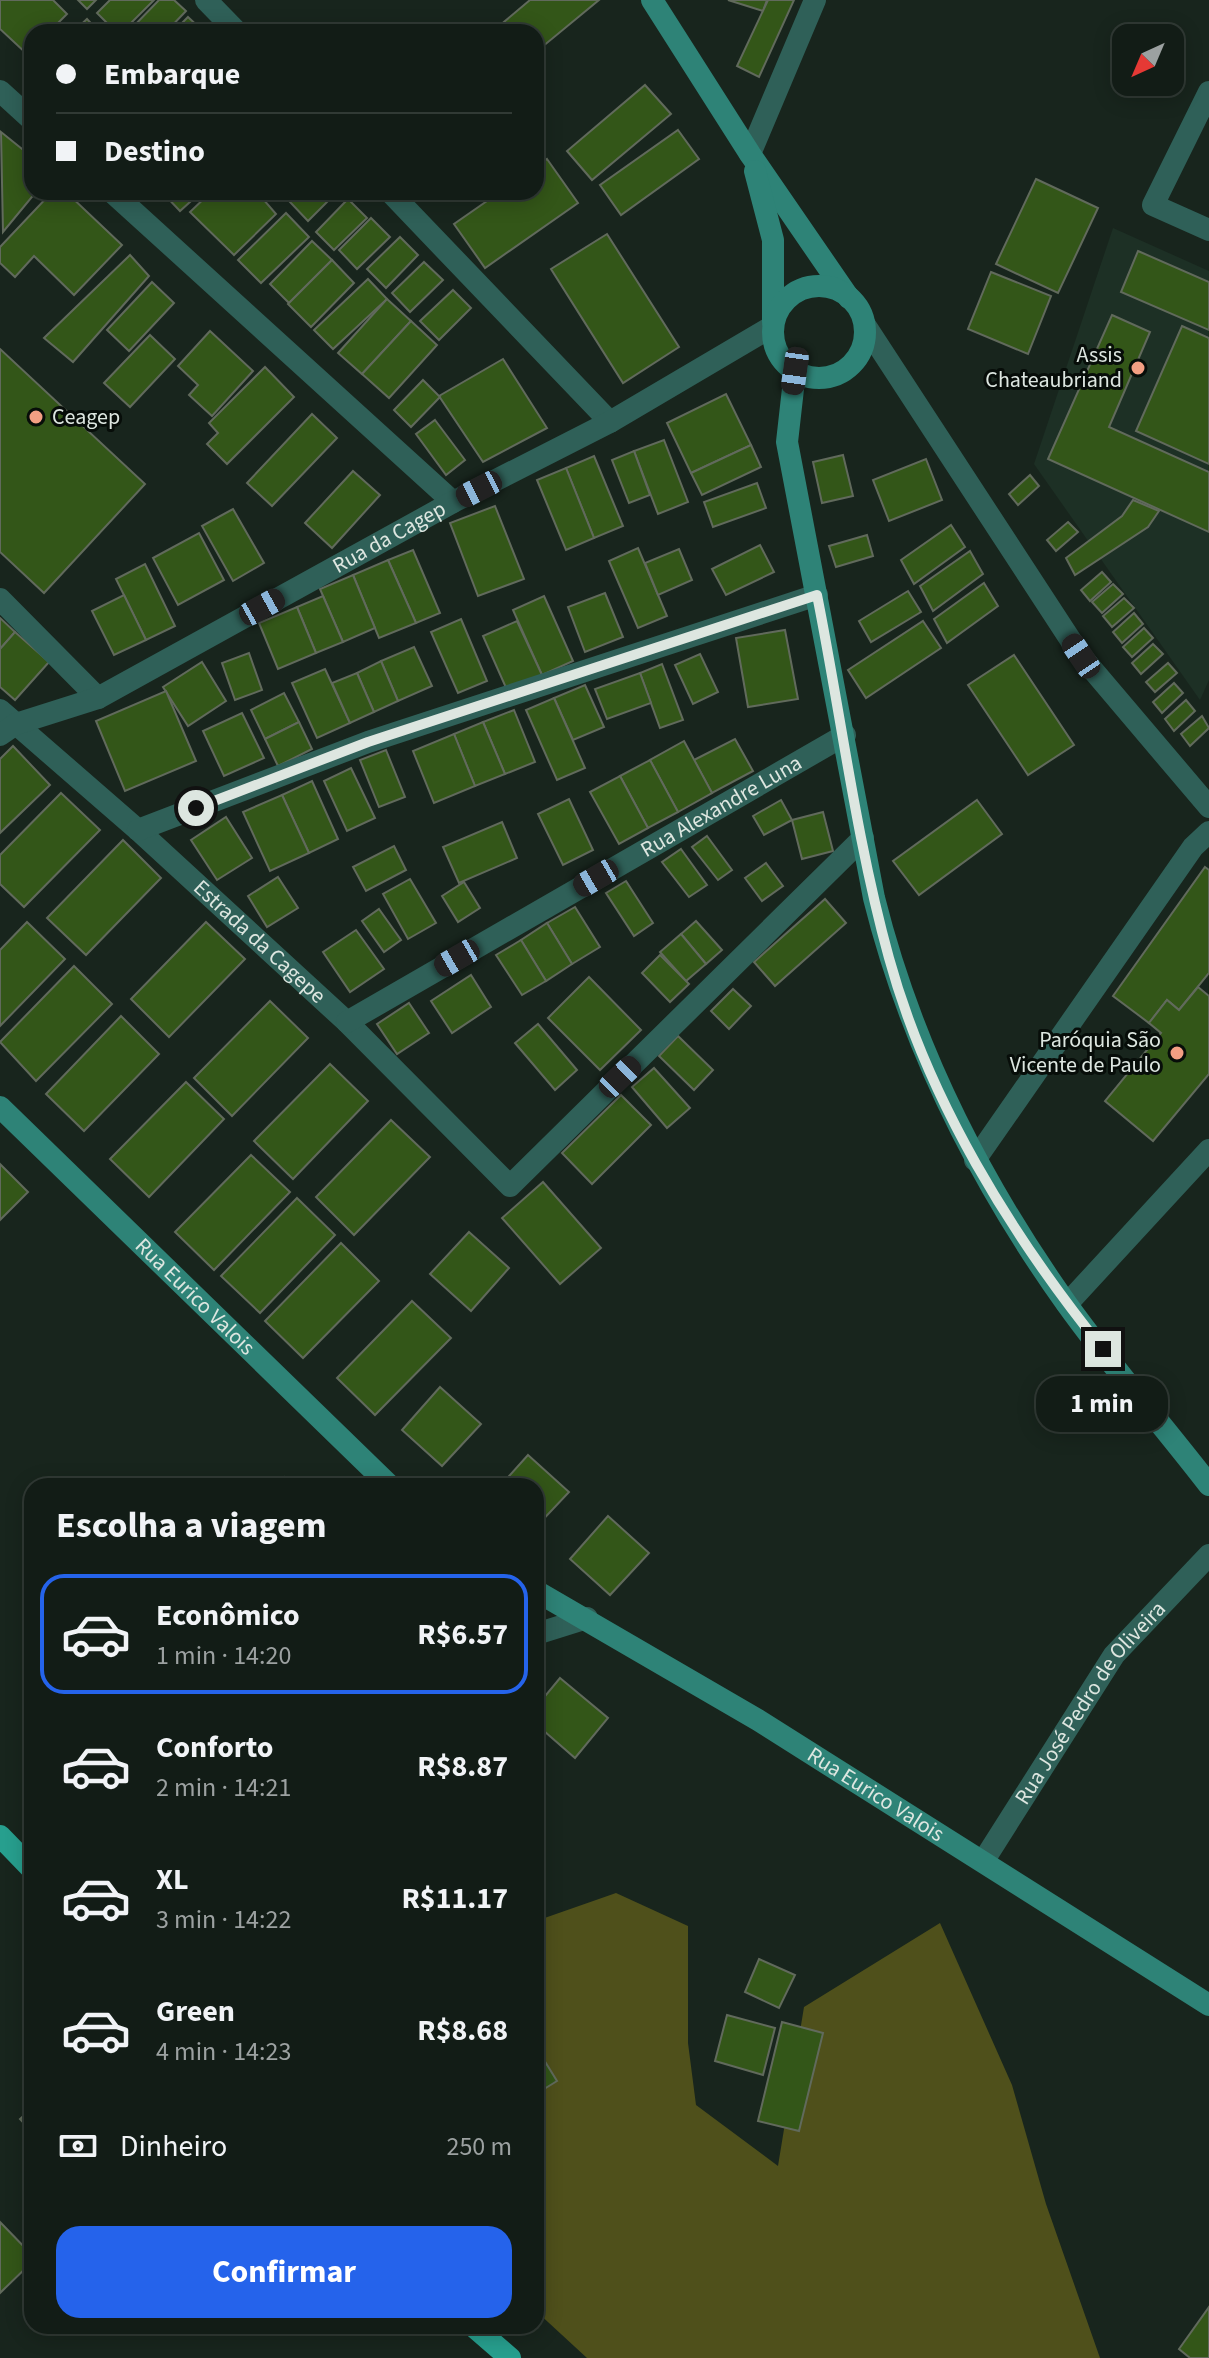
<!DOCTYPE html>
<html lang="pt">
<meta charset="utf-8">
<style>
body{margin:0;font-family:"Source Sans 3",sans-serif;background:#1f2923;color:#f1f3f6;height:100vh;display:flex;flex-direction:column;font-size:30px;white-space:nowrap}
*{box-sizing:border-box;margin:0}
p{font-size:26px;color:#9ca1a1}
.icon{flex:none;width:44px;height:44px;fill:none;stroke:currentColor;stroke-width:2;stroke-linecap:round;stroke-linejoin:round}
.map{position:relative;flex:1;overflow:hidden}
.drawer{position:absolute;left:24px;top:1478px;width:520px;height:856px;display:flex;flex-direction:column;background:#121c16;border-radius:24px;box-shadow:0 4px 20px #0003,0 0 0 2px #313a35}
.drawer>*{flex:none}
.hud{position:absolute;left:24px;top:24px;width:520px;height:176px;border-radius:24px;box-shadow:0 4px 20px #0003,0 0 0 2px #313a35;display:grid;align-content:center;height:176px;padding:0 32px;background:#121c16}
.needle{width:52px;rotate:224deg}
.tools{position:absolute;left:1112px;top:24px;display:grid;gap:16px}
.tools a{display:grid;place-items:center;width:72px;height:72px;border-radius:16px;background:#121c16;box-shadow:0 4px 20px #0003,0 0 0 2px #313a35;font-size:40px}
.end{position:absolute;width:36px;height:36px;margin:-18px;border:10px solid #dde6e0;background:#111;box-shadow:0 0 0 4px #111}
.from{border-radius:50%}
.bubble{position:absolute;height:56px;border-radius:24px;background:#121c16;box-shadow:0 4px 20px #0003,0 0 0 2px #313a35;font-size:26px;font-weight:700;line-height:56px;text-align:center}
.car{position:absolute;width:24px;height:48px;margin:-24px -12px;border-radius:10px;box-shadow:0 0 6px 2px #0007;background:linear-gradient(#222 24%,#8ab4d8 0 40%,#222 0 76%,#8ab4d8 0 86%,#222 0)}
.hud b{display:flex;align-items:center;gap:28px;height:76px;font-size:30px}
.hud b+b{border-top:2px solid #313a35}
.hud i{width:20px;height:20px;background:#f1f3f6}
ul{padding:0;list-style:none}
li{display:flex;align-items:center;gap:24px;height:120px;margin:0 16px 12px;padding:0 16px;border:4px solid transparent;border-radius:24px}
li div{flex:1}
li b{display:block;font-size:30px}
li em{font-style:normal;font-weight:700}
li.selected{border-color:#2563eb}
li>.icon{width:72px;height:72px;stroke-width:1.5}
h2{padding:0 32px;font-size:36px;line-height:96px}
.pay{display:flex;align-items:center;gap:20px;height:88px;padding:0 32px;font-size:30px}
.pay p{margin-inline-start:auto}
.button{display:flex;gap:16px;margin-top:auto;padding:16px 32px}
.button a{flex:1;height:92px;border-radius:24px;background:#2563eb;color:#fff;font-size:32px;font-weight:700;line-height:92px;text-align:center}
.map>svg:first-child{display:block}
.built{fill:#1d3025}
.forest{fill:#4f501b}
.building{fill:#335618;stroke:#616a5c;stroke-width:2}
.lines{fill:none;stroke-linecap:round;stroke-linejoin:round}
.minor{stroke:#2f6058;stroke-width:22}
.tertiary{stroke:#2f6058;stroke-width:22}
.secondary{stroke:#2e8377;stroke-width:22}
.primary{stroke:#279f8e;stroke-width:22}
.route{stroke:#dde6e0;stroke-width:10}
.poi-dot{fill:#f39f83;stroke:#070d09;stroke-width:3}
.labels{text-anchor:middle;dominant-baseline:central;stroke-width:6;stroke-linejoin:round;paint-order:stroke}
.poi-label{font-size:22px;fill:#dde6e0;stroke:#070d09;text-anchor:end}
.street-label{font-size:22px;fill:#dde6e0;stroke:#070d09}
</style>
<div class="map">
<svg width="1209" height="2358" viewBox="0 0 1209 2358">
<rect width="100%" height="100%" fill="#18251d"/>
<polygon class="built" points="1113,228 1209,271 1209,680 1200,700 1034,464"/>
<polygon class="forest" points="616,1893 688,1926 688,2043 696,2105 778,2166 804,2007 940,1923 1012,2085 1046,2204 1100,2358 587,2358 536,2311 536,1921"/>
<g class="building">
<polygon points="0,0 53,0 67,14 49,32 32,32 32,50 28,55 0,29"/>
<polygon points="78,0 96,0 87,9"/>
<polygon points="110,0 154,0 122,32 116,32 97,13"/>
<polygon points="159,0 174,0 186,11 166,32 128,32"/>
<polygon points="530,0 599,0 536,52 536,32 492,32"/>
<polygon points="728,0 767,0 763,11"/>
<polygon points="768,0 794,0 759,77 737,66"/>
<polygon points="188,17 204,32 173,32"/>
<polygon points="87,19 99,32 73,32"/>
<polygon points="645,85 671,114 592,180 567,151"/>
<polygon points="678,130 699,159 621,215 600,185"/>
<polygon points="1,132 32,157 32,192 36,192 3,232"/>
<polygon points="547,159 578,203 485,268 454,224 500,192 536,192 536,167"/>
<polygon points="1036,179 1098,208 1058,293 996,264"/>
<polygon points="52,192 66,192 122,245 74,295 34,256 15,277 0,263 0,247"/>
<polygon points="162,192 201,192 180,211"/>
<polygon points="211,192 257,192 276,214 234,255 190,212"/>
<polygon points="300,192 337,192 308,221 290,202"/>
<polygon points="348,199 367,218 334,250 316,232"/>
<polygon points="286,213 309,237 261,283 238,260"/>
<polygon points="371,218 390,237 357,269 339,250"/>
<polygon points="607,234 679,347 623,383 551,269"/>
<polygon points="400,237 418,255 386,288 367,269"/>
<polygon points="312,241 332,260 289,303 270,284"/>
<polygon points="1138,251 1209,282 1209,330 1121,292"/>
<polygon points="130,255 149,276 73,362 44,338"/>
<polygon points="332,260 354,283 311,327 288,304"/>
<polygon points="424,262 443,280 410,312 392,293"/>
<polygon points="991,272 1051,296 1028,354 968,329"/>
<polygon points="368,279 387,299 333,349 314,330"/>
<polygon points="152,282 174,303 129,351 107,330"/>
<polygon points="453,290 471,308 439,340 420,321"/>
<polygon points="387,299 411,321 362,374 338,353"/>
<polygon points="1112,315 1150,332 1109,427 1209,472 1209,532 1048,459"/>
<polygon points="411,321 437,345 389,398 362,374"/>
<polygon points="1182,326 1209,338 1209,464 1136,431"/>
<polygon points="210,331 253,371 212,416 189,395 198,385 178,366"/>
<polygon points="150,335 175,359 130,407 104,383"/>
<polygon points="0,349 145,484 44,593 0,552"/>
<polygon points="503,359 547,428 483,462 439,396"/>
<polygon points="265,367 294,397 227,464 207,444 218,433 209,423"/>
<polygon points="423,380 440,397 411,427 394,410"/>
<polygon points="726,394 751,445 691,473 667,423"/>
<polygon points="312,414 337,438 272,506 247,483"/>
<polygon points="435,420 465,460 446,475 416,434"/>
<polygon points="664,440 688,502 658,514 634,451"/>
<polygon points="751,445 761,467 702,495 691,473"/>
<polygon points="634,451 650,495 629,503 612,460"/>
<polygon points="843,455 853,496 822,503 813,462"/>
<polygon points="594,456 623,526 594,538 566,468"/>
<polygon points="926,459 942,500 889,521 873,480"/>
<polygon points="566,468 594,538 566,550 537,480"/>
<polygon points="353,471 380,495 332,548 305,523"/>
<polygon points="1030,475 1039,486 1018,505 1009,494"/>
<polygon points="757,483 766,508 713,527 704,502"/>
<polygon points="1133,500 1159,511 1148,527 1075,575 1066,558 1122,516"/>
<polygon points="495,506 524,579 478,596 450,523"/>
<polygon points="233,509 264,563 233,581 202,526"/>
<polygon points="1068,522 1078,532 1056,551 1047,540"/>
<polygon points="951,525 965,547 914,584 901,560"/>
<polygon points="199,533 224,580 178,605 153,558"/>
<polygon points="867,535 873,556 836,567 829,546"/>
<polygon points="760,545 774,572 726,595 712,569"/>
<polygon points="638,548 667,616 638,628 609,561"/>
<polygon points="679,549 692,580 658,595 645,563"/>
<polygon points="413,550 440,613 416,623 388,560"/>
<polygon points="970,551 983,574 933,611 920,586"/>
<polygon points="388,560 416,623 379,638 353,575"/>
<polygon points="145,564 175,626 146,640 116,579"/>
<polygon points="1102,572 1111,582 1090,601 1081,590"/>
<polygon points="353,575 375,628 343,642 320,589"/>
<polygon points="984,583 998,606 947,643 934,619"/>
<polygon points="1113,584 1123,594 1102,613 1092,602"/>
<polygon points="908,591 921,612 871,642 859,621"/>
<polygon points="605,593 623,637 585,652 568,607"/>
<polygon points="124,595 146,640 114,655 92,611"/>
<polygon points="323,596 343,642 316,653 297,607"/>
<polygon points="544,596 573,661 542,675 513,610"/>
<polygon points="1124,598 1134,608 1112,627 1103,616"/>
<polygon points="297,607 316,653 278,669 259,623"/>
<polygon points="1134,613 1143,624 1122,643 1113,632"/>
<polygon points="0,618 15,632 0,649"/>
<polygon points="461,619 487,681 458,693 431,632"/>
<polygon points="517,621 542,675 507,690 483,636"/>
<polygon points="923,621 941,648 866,698 848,670"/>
<polygon points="1144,628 1153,638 1132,657 1123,647"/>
<polygon points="785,630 798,699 748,707 736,638"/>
<polygon points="15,632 49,662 15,700 0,687 0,649"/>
<polygon points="1153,644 1163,654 1141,674 1132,663"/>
<polygon points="414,647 432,686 398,701 381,661"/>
<polygon points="249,653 262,690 235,700 222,663"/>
<polygon points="700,654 718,692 693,704 675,665"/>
<polygon points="1014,655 1074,745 1028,775 968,685"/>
<polygon points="381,661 398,701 374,712 357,673"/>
<polygon points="202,662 226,701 188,726 163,687"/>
<polygon points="1168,663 1177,673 1155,692 1146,682"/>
<polygon points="662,664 683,720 660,728 640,673"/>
<polygon points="325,669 350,723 317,738 292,683"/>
<polygon points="357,673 374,712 350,723 332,683"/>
<polygon points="640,673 651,703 607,719 595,689"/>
<polygon points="1174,683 1183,693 1162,713 1153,702"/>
<polygon points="585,685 604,727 573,740 554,698"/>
<polygon points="166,691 196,761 125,791 96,721"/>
<polygon points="284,693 299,722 265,739 251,710"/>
<polygon points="554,698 585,768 557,780 526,710"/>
<polygon points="1186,700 1195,711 1174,731 1165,719"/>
<polygon points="514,710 535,762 505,774 483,722"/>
<polygon points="242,713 264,758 224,776 203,731"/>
<polygon points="1202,716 1209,728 1190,746 1181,734"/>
<polygon points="299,722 312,749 278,766 265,739"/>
<polygon points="483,722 505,774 475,786 454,734"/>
<polygon points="454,734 475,786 434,803 413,751"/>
<polygon points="735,739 753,771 712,793 694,760"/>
<polygon points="684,741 712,793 678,812 650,760"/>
<polygon points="13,746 50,785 0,833 0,759"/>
<polygon points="386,750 405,797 379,807 360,760"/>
<polygon points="650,760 678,812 648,828 620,776"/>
<polygon points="351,768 375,818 347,831 324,781"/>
<polygon points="620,776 648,828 619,844 590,792"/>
<polygon points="312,781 338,839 309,853 282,795"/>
<polygon points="61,793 100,830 24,907 0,884 0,855"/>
<polygon points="282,795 309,853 270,871 243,812"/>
<polygon points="569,799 593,850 563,865 538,814"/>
<polygon points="781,800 792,820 764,835 753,816"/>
<polygon points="977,800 1002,834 919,895 893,861"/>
<polygon points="823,812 833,851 802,859 792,820"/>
<polygon points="226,817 252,858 217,880 191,840"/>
<polygon points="502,822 517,858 459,883 443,847"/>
<polygon points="707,836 732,870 718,880 692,847"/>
<polygon points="123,840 161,878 86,955 47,918"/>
<polygon points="394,846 406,870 366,891 353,867"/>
<polygon points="681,849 707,885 689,897 662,862"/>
<polygon points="766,863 783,886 762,901 745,878"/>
<polygon points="1205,867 1209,870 1209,973 1179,1010 1167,1000 1149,1023 1113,996"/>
<polygon points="278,877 298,908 267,927 248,896"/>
<polygon points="410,879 436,923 408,939 383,894"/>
<polygon points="626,881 653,923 634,936 606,893"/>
<polygon points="464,882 480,908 458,922 442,896"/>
<polygon points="825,899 846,923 775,986 754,962"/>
<polygon points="575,907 600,947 572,964 547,923"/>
<polygon points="379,909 401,940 384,952 362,921"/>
<polygon points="696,921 722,950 706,964 681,934"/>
<polygon points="27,922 65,959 0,1026 0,950"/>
<polygon points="206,922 245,959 169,1037 131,999"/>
<polygon points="547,923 572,964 546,981 521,940"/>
<polygon points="356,930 384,969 350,992 323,952"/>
<polygon points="681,934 706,964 686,981 660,952"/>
<polygon points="521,940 546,981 522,995 496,955"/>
<polygon points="660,955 689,984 670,1002 642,973"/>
<polygon points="74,966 112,1004 36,1081 0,1042"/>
<polygon points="471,975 491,1007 452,1033 431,1001"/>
<polygon points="589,977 641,1030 600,1070 548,1018"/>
<polygon points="1198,987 1209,996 1209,1074 1153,1141 1105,1101 1161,1033 1149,1023 1167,1000 1179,1010"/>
<polygon points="733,989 751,1006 729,1029 711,1011"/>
<polygon points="270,1001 308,1038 232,1116 194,1078"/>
<polygon points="409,1003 429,1033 397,1054 377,1024"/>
<polygon points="121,1016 159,1054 84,1131 46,1094"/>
<polygon points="538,1024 577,1070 555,1090 515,1043"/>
<polygon points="678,1036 713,1070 694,1090 659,1056"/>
<polygon points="330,1064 368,1101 293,1179 254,1141"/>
<polygon points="654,1068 690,1108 667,1128 632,1087"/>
<polygon points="186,1082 224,1119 149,1197 110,1159"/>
<polygon points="621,1095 651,1125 592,1184 562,1153"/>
<polygon points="391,1120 430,1157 354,1235 316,1197"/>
<polygon points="251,1155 290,1192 214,1270 175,1232"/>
<polygon points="0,1164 28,1192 0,1220"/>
<polygon points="543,1182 601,1248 560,1284 502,1218"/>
<polygon points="297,1198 335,1235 260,1313 221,1276"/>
<polygon points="469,1232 509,1268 471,1311 430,1274"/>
<polygon points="341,1243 379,1281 303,1358 265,1321"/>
<polygon points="412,1301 451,1338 375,1415 337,1378"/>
<polygon points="440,1387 481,1424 442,1466 402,1430"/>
<polygon points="528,1455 569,1492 536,1527 536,1486 500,1486"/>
<polygon points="284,1477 290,1486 270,1486"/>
<polygon points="608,1516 649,1553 610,1595 570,1559"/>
<polygon points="560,1678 608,1718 575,1758 536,1724 536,1707"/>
<polygon points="759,1959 795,1975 779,2008 745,1992"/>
<polygon points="727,2015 775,2028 763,2075 715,2061"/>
<polygon points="782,2022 823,2033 799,2131 758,2121"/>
<polygon points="536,2047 557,2081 536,2094"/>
<polygon points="32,2108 32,2132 20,2119"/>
<polygon points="0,2222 32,2255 32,2262 0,2293"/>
<polygon points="1209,2307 1209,2358 1190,2358 1179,2349"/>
</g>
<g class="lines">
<g class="minor">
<polyline points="206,0 237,32"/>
<polyline points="0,91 32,120"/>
<polyline points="1209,92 1153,205 1209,230"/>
<polyline points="750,154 815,0"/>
<polyline points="112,192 453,502"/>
<polyline points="390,192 610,422"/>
<polyline points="0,599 98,698"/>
<path id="s1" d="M0 710 138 830 347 1022 510 1186 863 838"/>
<path id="s2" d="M0 735 16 724 98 698 453 502 610 422 773 326"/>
<polyline points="138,830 368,742 817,595"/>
<path id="s3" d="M347 1022 845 735"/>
<polyline points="1067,1304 1209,1150"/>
<polyline points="536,1634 587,1618"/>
<path id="s4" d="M984 1860 1114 1655 1209 1555"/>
</g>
<g class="tertiary">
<polyline points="865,325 1081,656 1209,807"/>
<polyline points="975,1160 1193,847 1209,832"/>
</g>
<g class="secondary">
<polyline points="652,0 750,154 849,298"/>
<polyline points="755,171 773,240 773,322"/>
<circle cx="819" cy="332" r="46"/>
<path d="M795 371 787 442 874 898C911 1046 978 1179 1066 1303 1111 1366 1162 1424 1209 1485"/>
<path id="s5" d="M0 1107 390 1486"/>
<path id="s6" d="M536 1591 758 1720 1209 2005"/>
</g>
<g class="primary">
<polyline points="0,1836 32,1869"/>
<polyline points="473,2326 510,2358"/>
</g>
</g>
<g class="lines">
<path class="route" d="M196 808 368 742 817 595C841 715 856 839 889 958 928 1100 1011 1235 1103 1349"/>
</g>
<g class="poi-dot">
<circle cx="1138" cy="368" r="8"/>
<circle cx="36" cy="417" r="8"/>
<circle cx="1177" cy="1053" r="8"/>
</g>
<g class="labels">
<g class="poi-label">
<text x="1122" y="355">Assis<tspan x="1122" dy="25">Chateaubriand</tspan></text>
<text x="52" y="417" text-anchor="start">Ceagep</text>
<text x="1161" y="1040">Paróquia São<tspan x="1161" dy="25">Vicente de Paulo</tspan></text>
</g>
<g class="street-label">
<text stroke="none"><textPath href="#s2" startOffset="438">Rua da Cagep</textPath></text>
<text stroke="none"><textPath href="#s3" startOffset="432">Rua Alexandre Luna</textPath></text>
<text stroke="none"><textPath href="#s1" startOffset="348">Estrada da Cagepe</textPath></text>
<text stroke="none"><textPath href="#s5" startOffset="272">Rua Eurico Valois</textPath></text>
<text stroke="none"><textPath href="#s4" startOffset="190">Rua José Pedro de Oliveira</textPath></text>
<text stroke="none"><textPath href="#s6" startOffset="396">Rua Eurico Valois</textPath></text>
</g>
</g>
</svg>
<div class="tools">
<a><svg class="needle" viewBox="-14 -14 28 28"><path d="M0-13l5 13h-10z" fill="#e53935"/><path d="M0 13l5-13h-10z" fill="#9ca1a1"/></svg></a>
</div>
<i class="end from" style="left:196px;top:808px"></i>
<i class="end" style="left:1103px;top:1349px"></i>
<div class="bubble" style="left:1036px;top:1376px;width:132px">1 min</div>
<i class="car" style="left:795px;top:371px;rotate:188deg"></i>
<i class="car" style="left:479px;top:489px;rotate:243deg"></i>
<i class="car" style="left:262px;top:607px;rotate:61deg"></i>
<i class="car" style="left:1081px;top:656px;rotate:326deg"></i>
<i class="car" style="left:596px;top:878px;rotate:240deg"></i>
<i class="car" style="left:457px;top:958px;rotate:240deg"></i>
<i class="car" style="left:620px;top:1077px;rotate:46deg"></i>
<div class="hud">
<b><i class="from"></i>Embarque</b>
<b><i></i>Destino</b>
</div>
<section class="drawer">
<h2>Escolha a viagem</h2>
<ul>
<li class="selected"><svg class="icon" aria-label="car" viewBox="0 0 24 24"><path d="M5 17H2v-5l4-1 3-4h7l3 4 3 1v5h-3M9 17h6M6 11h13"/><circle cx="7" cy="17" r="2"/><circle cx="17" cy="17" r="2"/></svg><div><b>Econômico</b><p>1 min · 14:20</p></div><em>R$6.57</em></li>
<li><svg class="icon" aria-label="car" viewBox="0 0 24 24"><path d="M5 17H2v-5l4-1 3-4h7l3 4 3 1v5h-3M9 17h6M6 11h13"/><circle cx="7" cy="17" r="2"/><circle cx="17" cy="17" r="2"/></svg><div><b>Conforto</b><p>2 min · 14:21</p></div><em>R$8.87</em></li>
<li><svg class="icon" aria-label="car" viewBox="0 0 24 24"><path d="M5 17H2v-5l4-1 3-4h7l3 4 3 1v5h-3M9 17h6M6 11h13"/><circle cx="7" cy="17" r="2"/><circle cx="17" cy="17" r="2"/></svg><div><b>XL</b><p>3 min · 14:22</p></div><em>R$11.17</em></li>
<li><svg class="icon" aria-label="car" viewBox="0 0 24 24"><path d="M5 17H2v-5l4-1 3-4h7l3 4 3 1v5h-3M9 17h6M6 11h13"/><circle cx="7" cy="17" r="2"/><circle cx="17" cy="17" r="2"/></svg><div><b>Green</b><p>4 min · 14:23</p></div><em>R$8.68</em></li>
</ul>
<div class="pay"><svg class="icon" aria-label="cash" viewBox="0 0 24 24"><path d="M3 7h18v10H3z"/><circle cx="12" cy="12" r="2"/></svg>Dinheiro<p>250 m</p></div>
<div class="button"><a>Confirmar</a></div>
</section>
</div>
